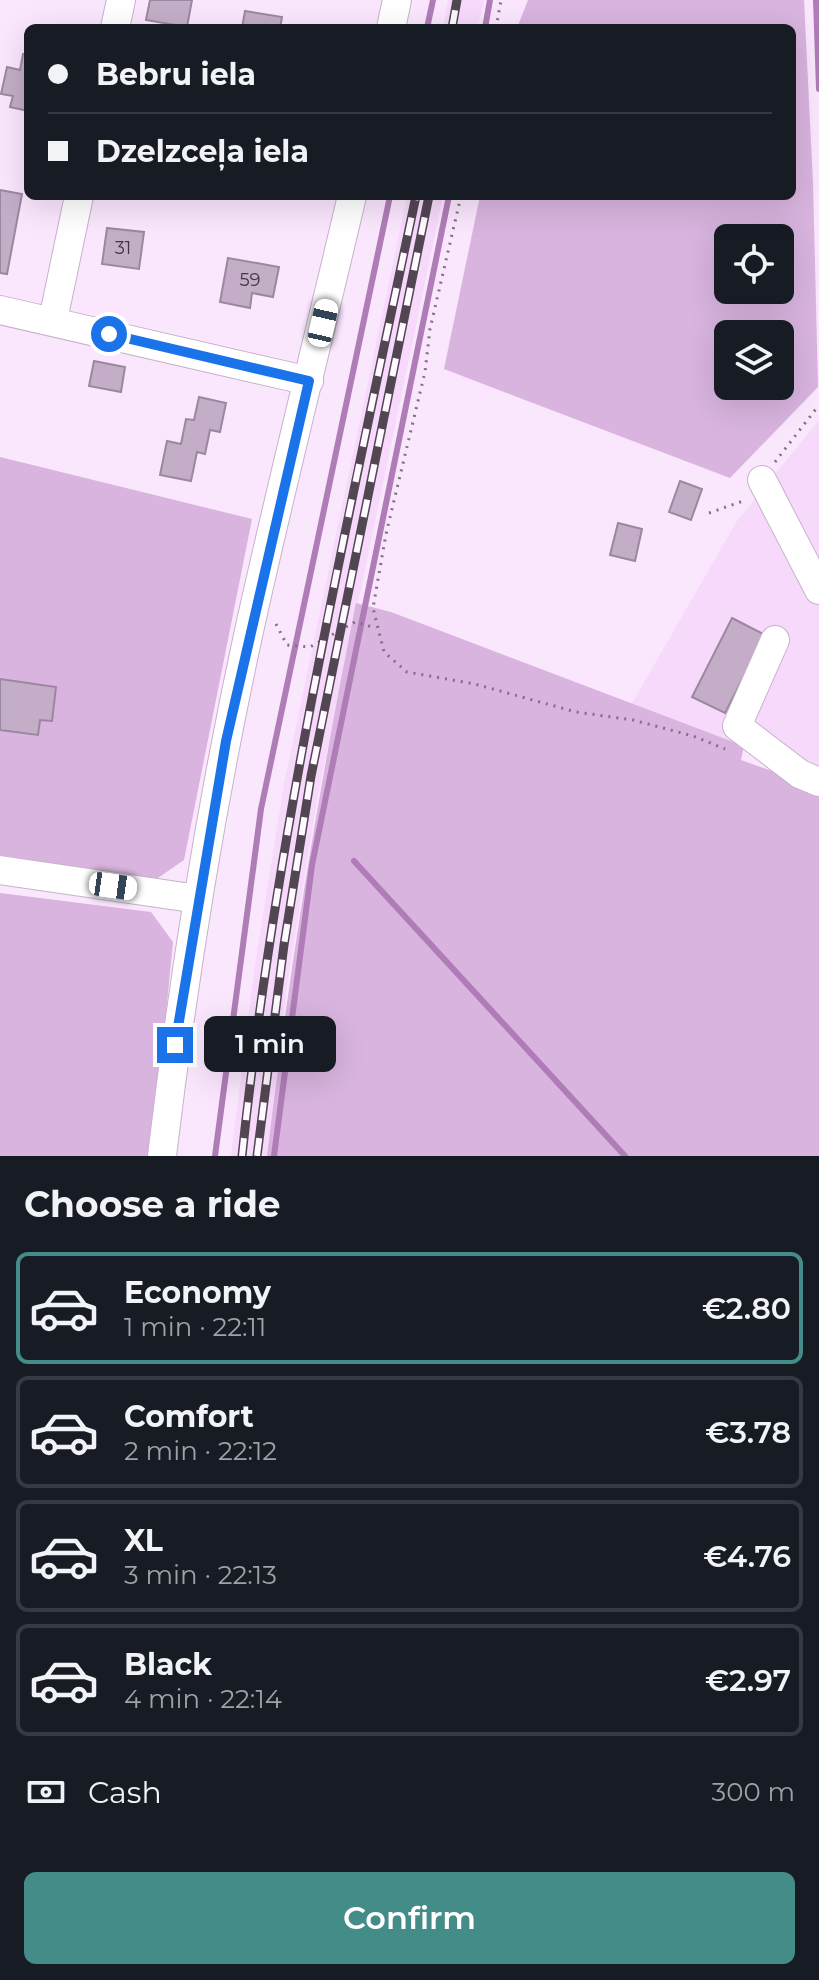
<!DOCTYPE html>
<meta charset="utf-8">
<style>
body{margin:0;font-family:Montserrat,sans-serif;background:#242831;color:#f1f3f6;height:100vh;display:flex;flex-direction:column;font-size:30px;white-space:nowrap}
*{box-sizing:border-box;margin:0}
p{font-size:26px;color:#9ea1a6}
.icon{flex:none;width:44px;height:44px;fill:none;stroke:currentColor;stroke-width:2;stroke-linecap:round;stroke-linejoin:round}
.map{position:relative;height:1156px;overflow:hidden}
.side{display:flex;flex-direction:column;background:#171b24;flex:1}
.side>*{flex:none}
.banner{position:absolute;left:24px;top:24px;width:772px;height:176px;border-radius:12px;box-shadow:0 8px 32px #0002;display:grid;align-content:center;height:176px;padding:0 24px;background:#171b24}
.fabs{position:absolute;left:714px;top:224px;display:grid;gap:16px}
.fabs a{display:grid;place-items:center;width:80px;height:80px;border-radius:12px;background:#171b24;box-shadow:0 8px 32px #0002;font-size:40px}
.end{position:absolute;width:36px;height:36px;margin:-18px;border:10px solid #1a73e8;background:#fff;box-shadow:0 0 0 4px #fff}
.from{border-radius:50%}
.bubble{position:absolute;height:56px;border-radius:12px;background:#171b24;box-shadow:0 8px 32px #0002;font-size:26px;font-weight:600;line-height:56px;text-align:center}
.car{position:absolute;width:24px;height:48px;margin:-24px -12px;border-radius:10px;box-shadow:0 0 6px 2px #0007;background:linear-gradient(#fff 24%,#345 0 40%,#fff 0 76%,#345 0 86%,#fff 0)}
.banner b{display:flex;align-items:center;gap:28px;height:76px;font-size:30px}
.banner b+b{border-top:2px solid #363941}
.banner i{width:20px;height:20px;background:#f1f3f6}
ul{padding:0;list-style:none}
li{display:flex;align-items:center;gap:24px;height:112px;margin:0 16px 12px;padding:0 8px;border:4px solid #363941;border-radius:12px}
li div{flex:1}
li b{display:block;font-size:30px}
li em{font-style:normal;font-weight:600}
li.selected{border-color:#448c87}
li>.icon{width:72px;height:72px;stroke-width:1.5}
h2{padding:0 24px;font-size:36px;line-height:96px}
.pay{display:flex;align-items:center;gap:20px;height:88px;padding:0 24px;font-size:30px}
.pay p{margin-inline-start:auto}
.primary-button{display:flex;gap:16px;margin-top:auto;padding:16px 24px}
.primary-button a{flex:1;height:92px;border-radius:12px;background:#448c87;color:#fff;font-size:32px;font-weight:600;line-height:92px;text-align:center}
.map>svg:first-child{display:block}
.built{fill:#f6d9fb}
.green{fill:#d8b4de;fill-rule:evenodd}
.lines{fill:none;stroke-linecap:round;stroke-linejoin:round}
.stream{stroke:#af7cb7;stroke-width:6}
.building{fill:#c4adc7;stroke:#9c87a0;stroke-width:2}
.minor-casing{stroke:#c8b1cc;stroke-width:30}
.path{stroke:#7f7181;stroke-width:3;stroke-dasharray:2 6;stroke-linecap:butt}
.minor{stroke:#fff;stroke-width:28}
.rail-casing{stroke:#524653;stroke-width:9}
.rail{stroke:#fef9ff;stroke-width:6;stroke-dasharray:18;stroke-linecap:butt}
.route{stroke:#1a73e8;stroke-width:10}
.labels{text-anchor:middle;dominant-baseline:central;stroke-width:6;stroke-linejoin:round;paint-order:stroke}
.number-label{font-size:18px;fill:#423644}
</style>
<div class="map">
<svg width="819" height="1156" viewBox="0 0 819 1156">
<rect width="100%" height="100%" fill="#fae6fd"/>
<g class="built">
<polygon points="448,0 484,0 478,28 443,28"/>
<polygon points="407,196 443,196 318,794 287,984 267,1156 231,1156 254,972 284,784"/>
<polygon points="819,420 819,773 631,705 737,521"/>
</g>
<g class="green">
<path d="M528 0H804L813 182 818 387 730 478 444 369 480 196H792V28H517ZM728 238H780V290H728ZM728 334H780V386H728Z"/>
<polygon points="0,457 252,519 184,860 155,880 0,855"/>
<path d="M356 603 391 612 744 746 741 760 819 788V1156H267C289 970 319 787 356 603Z"/>
<polygon points="0,893 151,912 173,942 152,1156 0,1156"/>
</g>
<g class="lines">
<g class="stream">
<polyline points="816,0 819,89"/>
<polyline points="427,28 433,0"/>
<polyline points="485,28 490,0"/>
<polyline points="354,861 625,1156"/>
<polyline points="215,1156 261,809 390,196"/>
<polyline points="274,1156 312,865 449,196"/>
</g>
</g>
<g class="building">
<polygon points="150,0 192,0 187,27 146,20"/>
<polygon points="245,11 282,17 280,28 242,28"/>
<polygon points="23,54 28,55 28,111 10,107 13,96 1,94 7,67 20,70"/>
<polygon points="0,190 22,194 7,274 0,273"/>
<polygon points="107,228 144,232 139,269 102,264"/>
<polygon points="228,258 279,267 273,297 252,293 250,308 220,302"/>
<polygon points="94,361 125,367 121,392 89,386"/>
<polygon points="199,397 226,403 220,432 210,430 205,454 197,452 191,481 160,475 167,441 181,444 186,419 194,420"/>
<polygon points="680,481 702,489 691,520 669,512"/>
<polygon points="618,523 642,529 635,561 610,555"/>
<polygon points="732,618 765,635 725,713 692,697"/>
<polygon points="0,679 56,687 52,721 40,720 38,735 0,730"/>
</g>
<g class="lines">
<defs>
<g id="minor">
<polyline points="115,28 121,0"/>
<polyline points="391,28 397,0"/>
<polyline points="0,310 309,381"/>
<polyline points="53,320 79,196"/>
<polyline points="762,480 819,590"/>
<polyline points="775,640 737,726 800,774 819,782"/>
<polyline points="0,870 198,899"/>
<path d="M162 1156C183 980 211 805 249 631 281 486 318 341 352 196"/>
</g>
</defs>
<use href="#minor" class="minor-casing"/>
<g class="path">
<polyline points="496,28 501,0"/>
<polyline points="461,196 430,329 425,372 386,534 373,608 384,652 407,672 475,684 576,712 633,720 693,736 725,749"/>
<polyline points="775,462 819,405"/>
<polyline points="709,513 746,500"/>
<polyline points="276,624 287,645 310,647 355,622 376,628"/>
</g>
<use href="#minor" class="minor"/>
<defs>
<g id="rail">
<polyline points="452,28 457,0"/>
<path d="M242 1156C276 832 349 515 416 196"/>
<polyline points="257,1156 284,945 311,776 429,196"/>
</g>
</defs>
<use href="#rail" class="rail-casing"/>
<use href="#rail" class="rail"/>
</g>
<g class="lines">
<polyline class="route" points="109,334 309,381 226,741 175,1045"/>
</g>
<g class="labels">
<g class="number-label">
<text x="123" y="248">31</text>
<text x="250" y="280">59</text>
</g>
</g>
</svg>
<div class="fabs">
<a><svg class="icon" aria-label="locate" viewBox="0 0 24 24"><circle cx="12" cy="12" r="6"/><path d="M12 2v4M12 18v4M2 12h4M18 12h4"/></svg></a>
<a><svg class="icon" aria-label="layers" viewBox="0 0 24 24"><path d="M12 4l9 5-9 5-9-5zM3 14l9 5 9-5"/></svg></a>
</div>
<i class="end from" style="left:109px;top:334px"></i>
<i class="end" style="left:175px;top:1045px"></i>
<div class="bubble" style="left:204px;top:1016px;width:132px">1 min</div>
<i class="car" style="left:323px;top:323px;rotate:13deg"></i>
<i class="car" style="left:113px;top:886px;rotate:98deg"></i>
<div class="banner">
<b><i class="from"></i>Bebru iela</b>
<b><i></i>Dzelzceļa iela</b>
</div>
</div>
<section class="side">
<h2>Choose a ride</h2>
<ul>
<li class="selected"><svg class="icon" aria-label="car" viewBox="0 0 24 24"><path d="M5 17H2v-5l4-1 3-4h7l3 4 3 1v5h-3M9 17h6M6 11h13"/><circle cx="7" cy="17" r="2"/><circle cx="17" cy="17" r="2"/></svg><div><b>Economy</b><p>1 min · 22:11</p></div><em>€2.80</em></li>
<li><svg class="icon" aria-label="car" viewBox="0 0 24 24"><path d="M5 17H2v-5l4-1 3-4h7l3 4 3 1v5h-3M9 17h6M6 11h13"/><circle cx="7" cy="17" r="2"/><circle cx="17" cy="17" r="2"/></svg><div><b>Comfort</b><p>2 min · 22:12</p></div><em>€3.78</em></li>
<li><svg class="icon" aria-label="car" viewBox="0 0 24 24"><path d="M5 17H2v-5l4-1 3-4h7l3 4 3 1v5h-3M9 17h6M6 11h13"/><circle cx="7" cy="17" r="2"/><circle cx="17" cy="17" r="2"/></svg><div><b>XL</b><p>3 min · 22:13</p></div><em>€4.76</em></li>
<li><svg class="icon" aria-label="car" viewBox="0 0 24 24"><path d="M5 17H2v-5l4-1 3-4h7l3 4 3 1v5h-3M9 17h6M6 11h13"/><circle cx="7" cy="17" r="2"/><circle cx="17" cy="17" r="2"/></svg><div><b>Black</b><p>4 min · 22:14</p></div><em>€2.97</em></li>
</ul>
<div class="pay"><svg class="icon" aria-label="cash" viewBox="0 0 24 24"><path d="M3 7h18v10H3z"/><circle cx="12" cy="12" r="2"/></svg>Cash<p>300 m</p></div>
<div class="primary-button"><a>Confirm</a></div>
</section>
